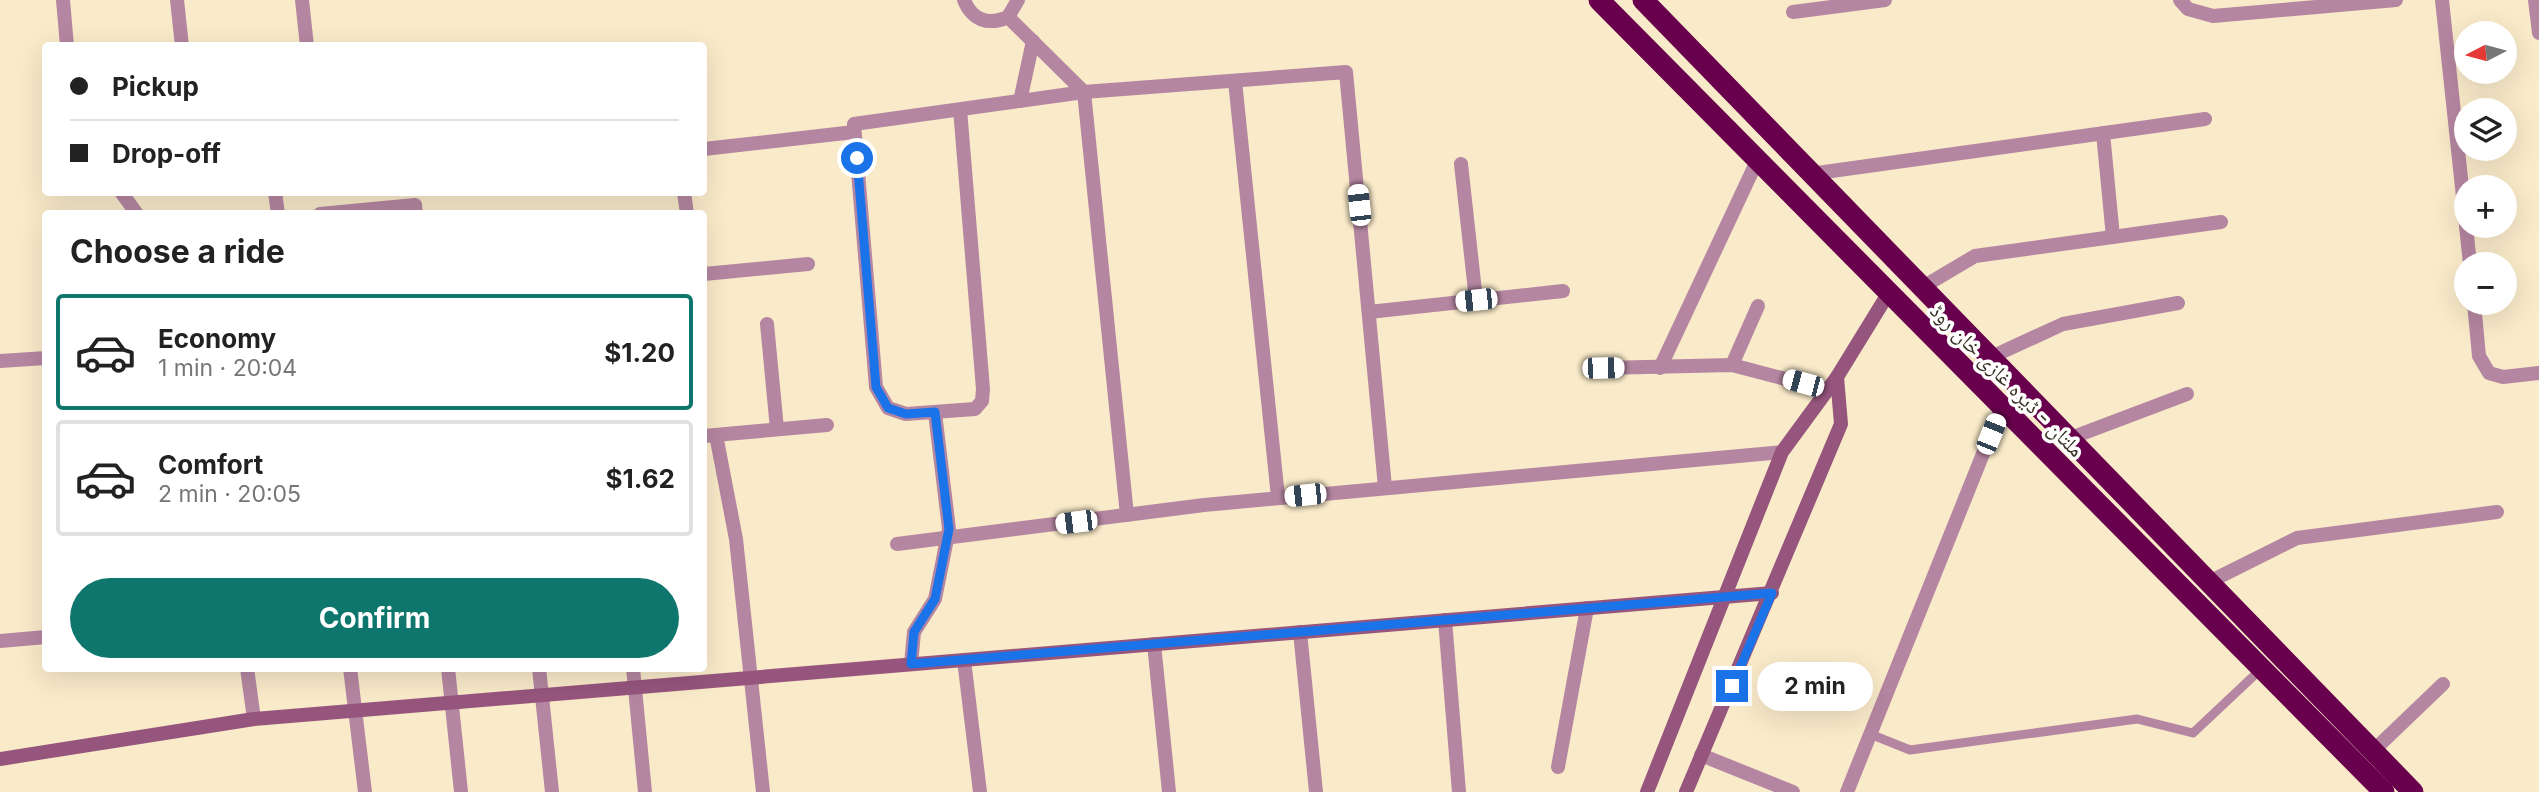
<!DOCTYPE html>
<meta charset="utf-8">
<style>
body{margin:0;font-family:Inter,"Noto Naskh Arabic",sans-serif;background:#f2f2f2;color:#222;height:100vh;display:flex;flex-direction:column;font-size:26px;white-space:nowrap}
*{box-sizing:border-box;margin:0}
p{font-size:23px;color:#767676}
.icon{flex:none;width:38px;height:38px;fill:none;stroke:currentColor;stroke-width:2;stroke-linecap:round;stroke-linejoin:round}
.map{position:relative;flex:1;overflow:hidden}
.side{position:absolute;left:42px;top:210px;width:665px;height:462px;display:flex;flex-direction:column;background:#fff;border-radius:7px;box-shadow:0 7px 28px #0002}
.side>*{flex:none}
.guide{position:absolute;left:42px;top:42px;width:665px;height:154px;border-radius:7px;box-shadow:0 7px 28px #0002;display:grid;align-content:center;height:154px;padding:0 28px;background:#fff}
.needle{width:46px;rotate:264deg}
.buttons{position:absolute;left:2454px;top:21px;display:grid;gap:14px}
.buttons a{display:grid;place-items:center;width:63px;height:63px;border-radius:50%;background:#fff;box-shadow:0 7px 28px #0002;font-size:35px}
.end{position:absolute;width:32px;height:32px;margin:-16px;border:9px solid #1a73e8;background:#fff;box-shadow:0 0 0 4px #fff}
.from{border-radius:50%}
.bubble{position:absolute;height:49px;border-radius:24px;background:#fff;box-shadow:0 7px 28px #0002;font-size:23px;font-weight:700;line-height:49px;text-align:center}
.car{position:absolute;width:21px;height:42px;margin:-21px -10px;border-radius:9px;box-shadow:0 0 5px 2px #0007;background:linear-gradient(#fff 24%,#345 0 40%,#fff 0 76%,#345 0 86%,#fff 0)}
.guide b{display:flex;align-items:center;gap:24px;height:66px;font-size:26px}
.guide b+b{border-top:2px solid #e0e0e0}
.guide i{width:18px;height:18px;background:#222}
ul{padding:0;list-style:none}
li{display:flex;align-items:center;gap:21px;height:116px;margin:0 14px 10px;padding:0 14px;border:4px solid #e0e0e0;border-radius:7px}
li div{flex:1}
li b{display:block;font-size:26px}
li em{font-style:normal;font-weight:700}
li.selected{border-color:#0f766e}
li>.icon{width:63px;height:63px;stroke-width:1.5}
h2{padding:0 28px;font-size:32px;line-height:84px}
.cta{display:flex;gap:14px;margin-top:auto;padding:14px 28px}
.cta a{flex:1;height:80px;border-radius:42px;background:#0f766e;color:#fff;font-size:28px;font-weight:700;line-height:80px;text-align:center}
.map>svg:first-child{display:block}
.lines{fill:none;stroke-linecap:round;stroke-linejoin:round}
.lane{stroke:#b586a1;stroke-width:9}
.street{stroke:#b586a1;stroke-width:14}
.secondary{stroke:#96557d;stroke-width:14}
.highway{stroke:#69004d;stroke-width:21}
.route{stroke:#1a73e8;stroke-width:9}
.labels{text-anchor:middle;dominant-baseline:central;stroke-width:7;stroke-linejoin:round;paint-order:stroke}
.street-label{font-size:21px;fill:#383225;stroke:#fff}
</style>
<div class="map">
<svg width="2539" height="792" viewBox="0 0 2539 792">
<rect width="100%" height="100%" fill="#f9eac9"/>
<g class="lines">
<polyline class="lane" points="1870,734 1910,750 2137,719 2193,733 2261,669"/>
<g class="street">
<polyline points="63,0 67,46"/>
<polyline points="177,0 182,46"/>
<polyline points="302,0 307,46"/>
<path d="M964 0C972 20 988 26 1008 17L1018 0"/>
<polyline points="2180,0 2188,9 2213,16 2396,0"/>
<polyline points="2442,0 2466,225"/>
<polyline points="2535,0 2539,33"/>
<polyline points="1793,12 1885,0"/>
<polyline points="1008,17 1084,92 1127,515"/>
<polyline points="1235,81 1278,497"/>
<polyline points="1020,101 1033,41"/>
<polyline points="960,109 983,389 982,401 975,409 906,414 888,408 876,387 854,124 1084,92 1346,72 1385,487"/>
<polyline points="2103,133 2113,237"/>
<polyline points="704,149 854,132"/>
<polyline points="1461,164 1476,300"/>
<polyline points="1810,174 2205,119"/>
<polyline points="121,192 137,214"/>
<polyline points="275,192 278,214"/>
<polyline points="684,192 687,214"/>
<polyline points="320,214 415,205 416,214"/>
<polyline points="2466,226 2470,264"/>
<polyline points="704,274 808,264"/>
<polyline points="1921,288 1975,256 2221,222"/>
<polyline points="2474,303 2479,356 2489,373 2503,377 2539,373"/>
<polyline points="1369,312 1563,291"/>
<polyline points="767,324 777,429"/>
<polyline points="1989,358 2063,324 2178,303"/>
<polyline points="0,361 46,358"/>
<polyline points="1732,365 1758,306"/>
<polyline points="1603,368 1732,365 1827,390"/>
<polyline points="1660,368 1757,161"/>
<polyline points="716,435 736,539 763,792"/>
<polyline points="704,436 827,425"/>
<polyline points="2068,439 2187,394"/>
<polyline points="897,544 1204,505 1782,452"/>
<polyline points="2209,582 2297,538 2497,512"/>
<polyline points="1445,620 1459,792"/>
<polyline points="1300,632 1316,792"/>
<polyline points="0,641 46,637"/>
<polyline points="1154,644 1169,792"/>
<polyline points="964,660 980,792"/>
<polyline points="911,664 914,632 935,599 949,529 935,413"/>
<polyline points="247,668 254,719"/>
<polyline points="350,668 365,792"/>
<polyline points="448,668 461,792"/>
<polyline points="539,668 552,792"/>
<polyline points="633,668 645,792"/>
<polyline points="2373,751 2443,684"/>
<polyline points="1701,755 1793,792"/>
<polyline points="1558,767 1587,608"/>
<polyline points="1847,792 2001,409"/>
</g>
<g class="secondary">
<polyline points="0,759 254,719 1772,593"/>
<polyline points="1647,792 1782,452 1837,377 1888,294"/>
<polyline points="1686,792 1841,424 1837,377"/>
</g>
<g class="highway">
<polyline points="1599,0 2384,792"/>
<polyline points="1643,0 2413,792"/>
</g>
</g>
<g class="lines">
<polyline class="route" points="857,158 876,387 888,408 906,414 935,412 949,529 935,599 914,632 911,664 1772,593 1732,686"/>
</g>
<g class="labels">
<g class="street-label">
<text transform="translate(2007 380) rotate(45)">ملتان - ڈیرہ غازی خان روڈ</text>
</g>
</g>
</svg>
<div class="buttons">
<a><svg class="needle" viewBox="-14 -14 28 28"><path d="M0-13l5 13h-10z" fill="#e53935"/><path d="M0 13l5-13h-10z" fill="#767676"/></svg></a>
<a><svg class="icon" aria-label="layers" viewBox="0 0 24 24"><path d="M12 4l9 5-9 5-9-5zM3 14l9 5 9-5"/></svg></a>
<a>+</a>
<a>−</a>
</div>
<i class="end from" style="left:857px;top:158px"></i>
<i class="end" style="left:1732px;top:686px"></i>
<div class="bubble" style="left:1757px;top:662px;width:116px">2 min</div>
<i class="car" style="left:1359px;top:205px;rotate:354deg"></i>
<i class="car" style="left:1476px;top:300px;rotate:264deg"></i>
<i class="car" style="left:1603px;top:368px;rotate:89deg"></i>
<i class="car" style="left:1803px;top:383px;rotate:285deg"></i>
<i class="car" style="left:1991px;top:434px;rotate:22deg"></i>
<i class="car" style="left:1305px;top:495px;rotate:264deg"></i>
<i class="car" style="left:1076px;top:522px;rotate:263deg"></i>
<div class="guide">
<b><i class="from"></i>Pickup</b>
<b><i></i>Drop-off</b>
</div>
<section class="side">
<h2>Choose a ride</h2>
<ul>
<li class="selected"><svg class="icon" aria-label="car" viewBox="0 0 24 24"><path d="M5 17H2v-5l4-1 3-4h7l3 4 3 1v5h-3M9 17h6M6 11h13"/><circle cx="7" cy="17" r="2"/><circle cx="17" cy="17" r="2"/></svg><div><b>Economy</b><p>1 min · 20:04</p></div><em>$1.20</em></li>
<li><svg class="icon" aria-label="car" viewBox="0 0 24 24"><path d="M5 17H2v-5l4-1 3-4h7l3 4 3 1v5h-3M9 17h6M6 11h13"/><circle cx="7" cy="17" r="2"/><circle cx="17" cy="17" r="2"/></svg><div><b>Comfort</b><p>2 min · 20:05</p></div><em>$1.62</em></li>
</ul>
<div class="cta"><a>Confirm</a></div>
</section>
</div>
